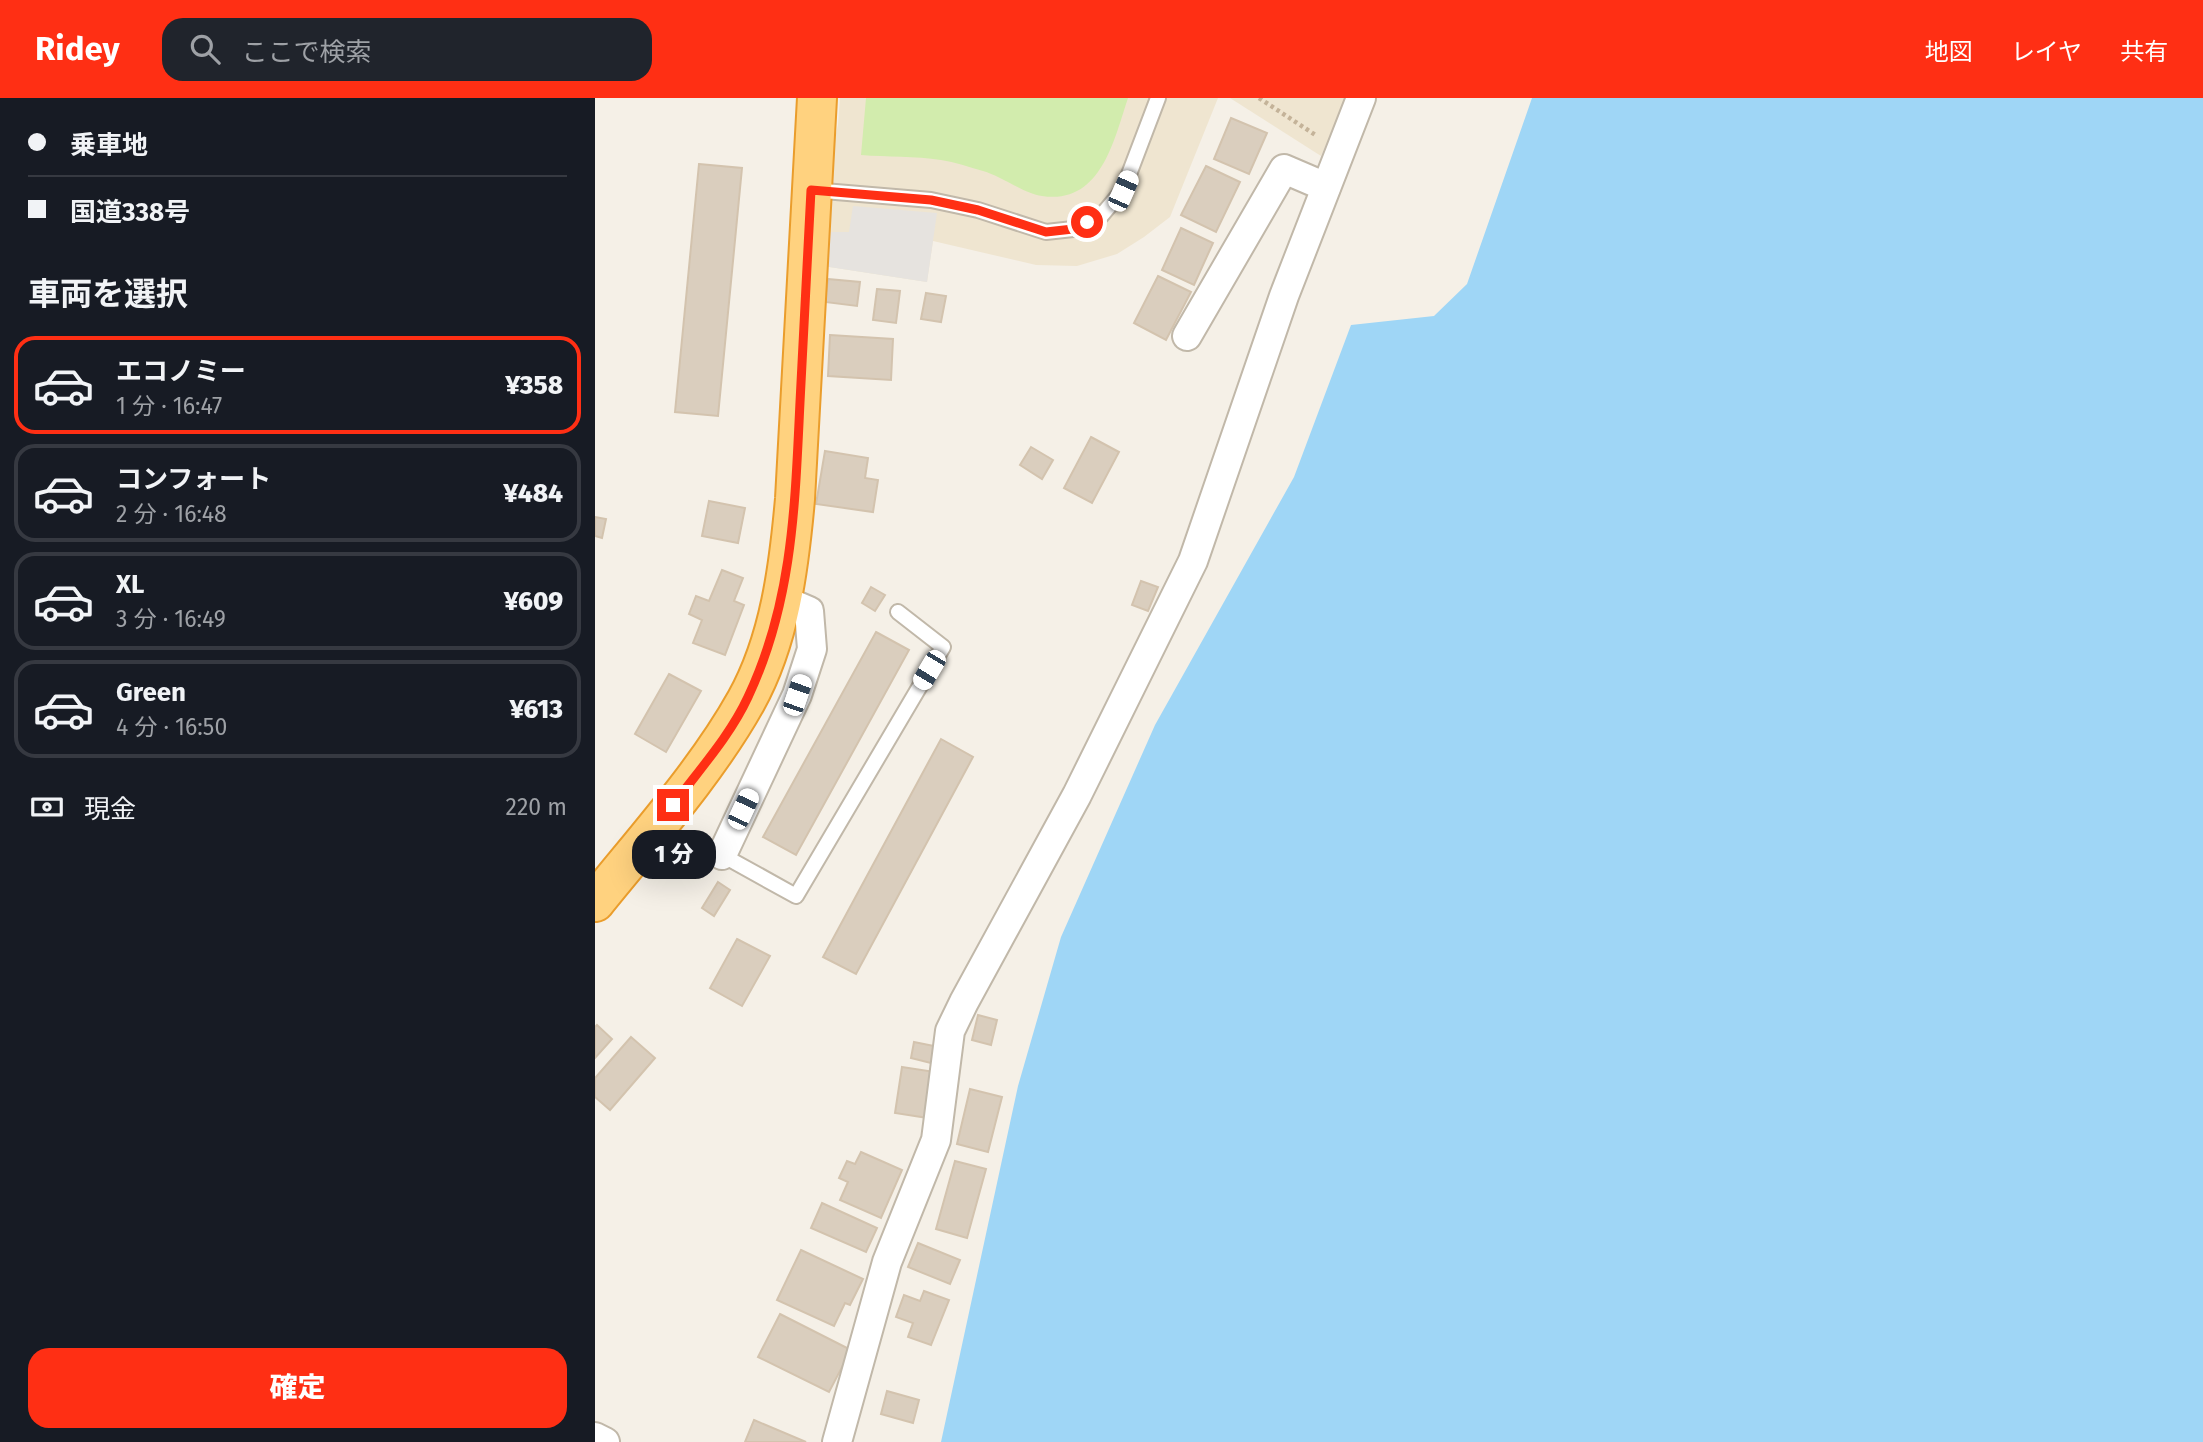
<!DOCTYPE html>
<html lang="ja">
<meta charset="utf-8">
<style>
body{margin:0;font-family:"Fira Sans","Noto Sans JP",sans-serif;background:#20242c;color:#f1f3f6;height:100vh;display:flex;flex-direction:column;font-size:26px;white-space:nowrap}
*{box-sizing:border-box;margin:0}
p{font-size:23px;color:#9ea1a6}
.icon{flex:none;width:38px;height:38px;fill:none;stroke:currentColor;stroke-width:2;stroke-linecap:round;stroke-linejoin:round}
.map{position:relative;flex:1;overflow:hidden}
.panel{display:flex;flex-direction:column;background:#171b24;width:595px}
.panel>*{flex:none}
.guide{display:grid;align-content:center;height:154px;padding:0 28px;background:#171b24}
.end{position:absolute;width:32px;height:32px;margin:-16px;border:9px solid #ff2f14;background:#fff;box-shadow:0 0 0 4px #fff}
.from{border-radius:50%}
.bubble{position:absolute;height:49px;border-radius:21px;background:#171b24;box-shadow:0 7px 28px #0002;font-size:23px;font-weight:800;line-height:49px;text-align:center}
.car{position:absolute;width:21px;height:42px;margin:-21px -10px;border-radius:9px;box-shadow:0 0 5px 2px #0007;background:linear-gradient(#fff 24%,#345 0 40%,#fff 0 76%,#345 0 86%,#fff 0)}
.guide b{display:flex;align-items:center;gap:24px;height:66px;font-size:26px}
.guide b+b{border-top:2px solid #363941}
.guide i{width:18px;height:18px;background:#f1f3f6}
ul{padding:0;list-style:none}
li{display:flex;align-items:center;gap:21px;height:98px;margin:0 14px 10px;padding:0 14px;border:4px solid #363941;border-radius:21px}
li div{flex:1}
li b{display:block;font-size:26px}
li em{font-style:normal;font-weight:800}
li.current{border-color:#ff2f14}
li>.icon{width:63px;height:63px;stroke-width:1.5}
h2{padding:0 28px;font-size:32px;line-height:84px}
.pay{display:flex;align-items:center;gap:18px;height:77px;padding:0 28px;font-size:26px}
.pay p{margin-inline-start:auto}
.primary-button{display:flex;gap:14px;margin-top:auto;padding:14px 28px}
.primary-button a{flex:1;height:80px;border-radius:21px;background:#ff2f14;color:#fff;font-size:28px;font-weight:800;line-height:80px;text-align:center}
header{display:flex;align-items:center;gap:42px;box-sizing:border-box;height:98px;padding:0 35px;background:#ff2f14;color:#fff}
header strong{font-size:33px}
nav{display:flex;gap:38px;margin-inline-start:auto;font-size:24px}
.search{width:490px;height:63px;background:#20242c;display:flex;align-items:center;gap:18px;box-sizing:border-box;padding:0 24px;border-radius:21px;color:#9ea1a6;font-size:26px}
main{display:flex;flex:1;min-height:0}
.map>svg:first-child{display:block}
.education{fill:#efe5d0}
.green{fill:#d2ecad}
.parking{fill:#e6e3df}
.water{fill:#9fd6f6}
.building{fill:#dacebe;stroke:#d3c3ae;stroke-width:2}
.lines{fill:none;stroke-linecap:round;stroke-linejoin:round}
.service-casing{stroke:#c1b8a9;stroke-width:18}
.minor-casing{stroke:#c1b8a9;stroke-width:32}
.trunk-casing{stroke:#ea9d2c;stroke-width:42}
.path{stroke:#c4b399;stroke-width:4.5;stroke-dasharray:3.5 3.5;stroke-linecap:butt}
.service{stroke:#fff;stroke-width:14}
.minor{stroke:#fff;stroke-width:28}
.trunk{stroke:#ffd27f;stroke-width:38}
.route{stroke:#ff2f14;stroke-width:9}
</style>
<header>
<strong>Ridey</strong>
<div class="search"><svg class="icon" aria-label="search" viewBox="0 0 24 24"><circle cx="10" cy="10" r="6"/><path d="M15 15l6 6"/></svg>ここで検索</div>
<nav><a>地図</a><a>レイヤ</a><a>共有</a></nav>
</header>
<main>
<section class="panel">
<div class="guide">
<b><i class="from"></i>乗車地</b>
<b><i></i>国道338号</b>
</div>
<h2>車両を選択</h2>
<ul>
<li class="current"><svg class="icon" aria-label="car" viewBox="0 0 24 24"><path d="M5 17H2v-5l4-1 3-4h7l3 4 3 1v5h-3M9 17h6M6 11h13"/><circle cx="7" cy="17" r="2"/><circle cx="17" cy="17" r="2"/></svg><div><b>エコノミー</b><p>1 分 · 16:47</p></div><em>¥358</em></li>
<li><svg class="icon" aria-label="car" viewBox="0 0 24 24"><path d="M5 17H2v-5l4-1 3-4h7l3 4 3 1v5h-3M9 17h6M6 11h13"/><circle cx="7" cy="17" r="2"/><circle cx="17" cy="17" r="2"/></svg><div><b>コンフォート</b><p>2 分 · 16:48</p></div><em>¥484</em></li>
<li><svg class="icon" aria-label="car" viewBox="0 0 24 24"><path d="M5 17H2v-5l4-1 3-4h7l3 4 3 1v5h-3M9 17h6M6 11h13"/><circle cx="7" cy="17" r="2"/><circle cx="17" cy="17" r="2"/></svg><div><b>XL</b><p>3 分 · 16:49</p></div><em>¥609</em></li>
<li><svg class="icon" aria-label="car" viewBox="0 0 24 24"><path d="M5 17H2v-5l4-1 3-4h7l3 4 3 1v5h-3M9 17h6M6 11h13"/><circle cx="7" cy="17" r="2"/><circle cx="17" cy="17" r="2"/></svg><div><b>Green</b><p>4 分 · 16:50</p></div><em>¥613</em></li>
</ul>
<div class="pay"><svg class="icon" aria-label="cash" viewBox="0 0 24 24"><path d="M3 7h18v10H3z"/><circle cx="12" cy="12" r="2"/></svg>現金<p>220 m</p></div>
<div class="primary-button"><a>確定</a></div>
</section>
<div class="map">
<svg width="1608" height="1344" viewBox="0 0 1608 1344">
<rect width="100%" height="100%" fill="#f5f0e7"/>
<g class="education">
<polygon points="245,0 623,0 575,119 549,139 522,156 482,168 441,167 338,143 332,184 228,168 235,60 243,27"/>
<polygon points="635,0 751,0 726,58"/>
</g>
<path class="green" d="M271 0H533C519 42 506 107 447 98 430 96 406 78 388 73 374 69 360 64 346 62 320 58 292 59 266 57Z"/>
<polygon class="parking" points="258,108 342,115 332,184 228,168 230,134 254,134"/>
<polygon class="water" points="937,0 1608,0 1608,1344 346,1344 423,988 466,839 560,627 699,379 756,227 839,218 872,186"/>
<g class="building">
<polygon points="636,20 672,35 654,76 619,61"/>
<polygon points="104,66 147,70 123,318 80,314"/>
<polygon points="611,68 645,84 621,134 586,117"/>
<polygon points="586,130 618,145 599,187 567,172"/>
<polygon points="563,178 596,194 571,242 539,225"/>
<polygon points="233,181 265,184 262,208 230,204"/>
<polygon points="282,191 305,193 301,225 278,222"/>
<polygon points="331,195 351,198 346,224 326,221"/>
<polygon points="235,237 298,241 296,282 233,278"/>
<polygon points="496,339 524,354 497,405 469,390"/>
<polygon points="436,349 458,362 447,381 425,367"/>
<polygon points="230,353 273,360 270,380 283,382 278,414 221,406"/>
<polygon points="114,403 150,410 143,445 107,438"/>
<polygon points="0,419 11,421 7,440 0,438"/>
<polygon points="127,472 148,480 139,503 149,507 130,557 98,545 107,522 94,516 101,498 114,503"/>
<polygon points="546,483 563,489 553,513 537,507"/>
<polygon points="276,489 290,497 280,513 267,505"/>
<polygon points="281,534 314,552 201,757 168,739"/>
<polygon points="74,576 106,593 71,654 40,636"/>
<polygon points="346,641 378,659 261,876 228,859"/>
<polygon points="123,784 135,792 119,818 107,810"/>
<polygon points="142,841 175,858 147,908 115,890"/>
<polygon points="383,917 402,922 396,947 377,942"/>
<polygon points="2,927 17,941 0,960 0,929"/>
<polygon points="36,939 60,960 15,1012 0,999 0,980"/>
<polygon points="319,944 339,948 336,965 316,960"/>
<polygon points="307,969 340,974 333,1020 300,1015"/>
<polygon points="375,991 407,999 393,1054 362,1046"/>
<polygon points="266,1054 307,1072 286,1120 245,1102 253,1084 244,1080 252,1063 260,1066"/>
<polygon points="360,1063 391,1071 372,1140 341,1131"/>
<polygon points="227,1105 282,1130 271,1154 216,1130"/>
<polygon points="323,1145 365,1162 355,1186 313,1169"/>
<polygon points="206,1152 268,1181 255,1207 250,1205 239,1228 182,1202"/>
<polygon points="329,1193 354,1202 336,1247 313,1239 318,1225 301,1219 309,1197 325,1203"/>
<polygon points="185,1216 256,1252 234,1294 163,1259"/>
<polygon points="292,1293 324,1302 318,1325 286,1316"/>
<polygon points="159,1322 211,1344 150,1344"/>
</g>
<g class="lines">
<defs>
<g id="service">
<polyline points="217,92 336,102 383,112 451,134 478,131 506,118 528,92 563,0"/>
<polyline points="127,757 201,798 348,549 303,514"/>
</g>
<g id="minor">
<polyline points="592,238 689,71 731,89"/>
<polyline points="127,757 202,597 217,551 214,513 186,501"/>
<polyline points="0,1339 10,1344"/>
<polyline points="242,1344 292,1164 341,1042 355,933 369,904 482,697 598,463 689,198 766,0"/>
</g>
<path id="trunk" d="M0 804C50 742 112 673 151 603 185 542 194 469 200 401L222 0"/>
</defs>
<use href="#service" class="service-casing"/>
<use href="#minor" class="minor-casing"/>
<use href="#trunk" class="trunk-casing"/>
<polyline class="path" points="664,0 722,38"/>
<use href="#service" class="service"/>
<use href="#minor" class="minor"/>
<use href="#trunk" class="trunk"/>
</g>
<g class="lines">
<path class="route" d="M78 707C104 672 135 638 153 599 198 504 200 406 205 304 209 233 212 163 216 92L336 102 383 112 451 134 478 131 492 124"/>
</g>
</svg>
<i class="end from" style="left:492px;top:124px"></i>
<i class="end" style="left:78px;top:707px"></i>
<div class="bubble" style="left:37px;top:732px;width:84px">1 分</div>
<i class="car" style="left:528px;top:93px;rotate:24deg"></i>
<i class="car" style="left:334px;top:572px;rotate:211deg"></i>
<i class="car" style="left:202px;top:597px;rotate:19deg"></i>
<i class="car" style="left:148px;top:711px;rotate:25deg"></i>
</div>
</main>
